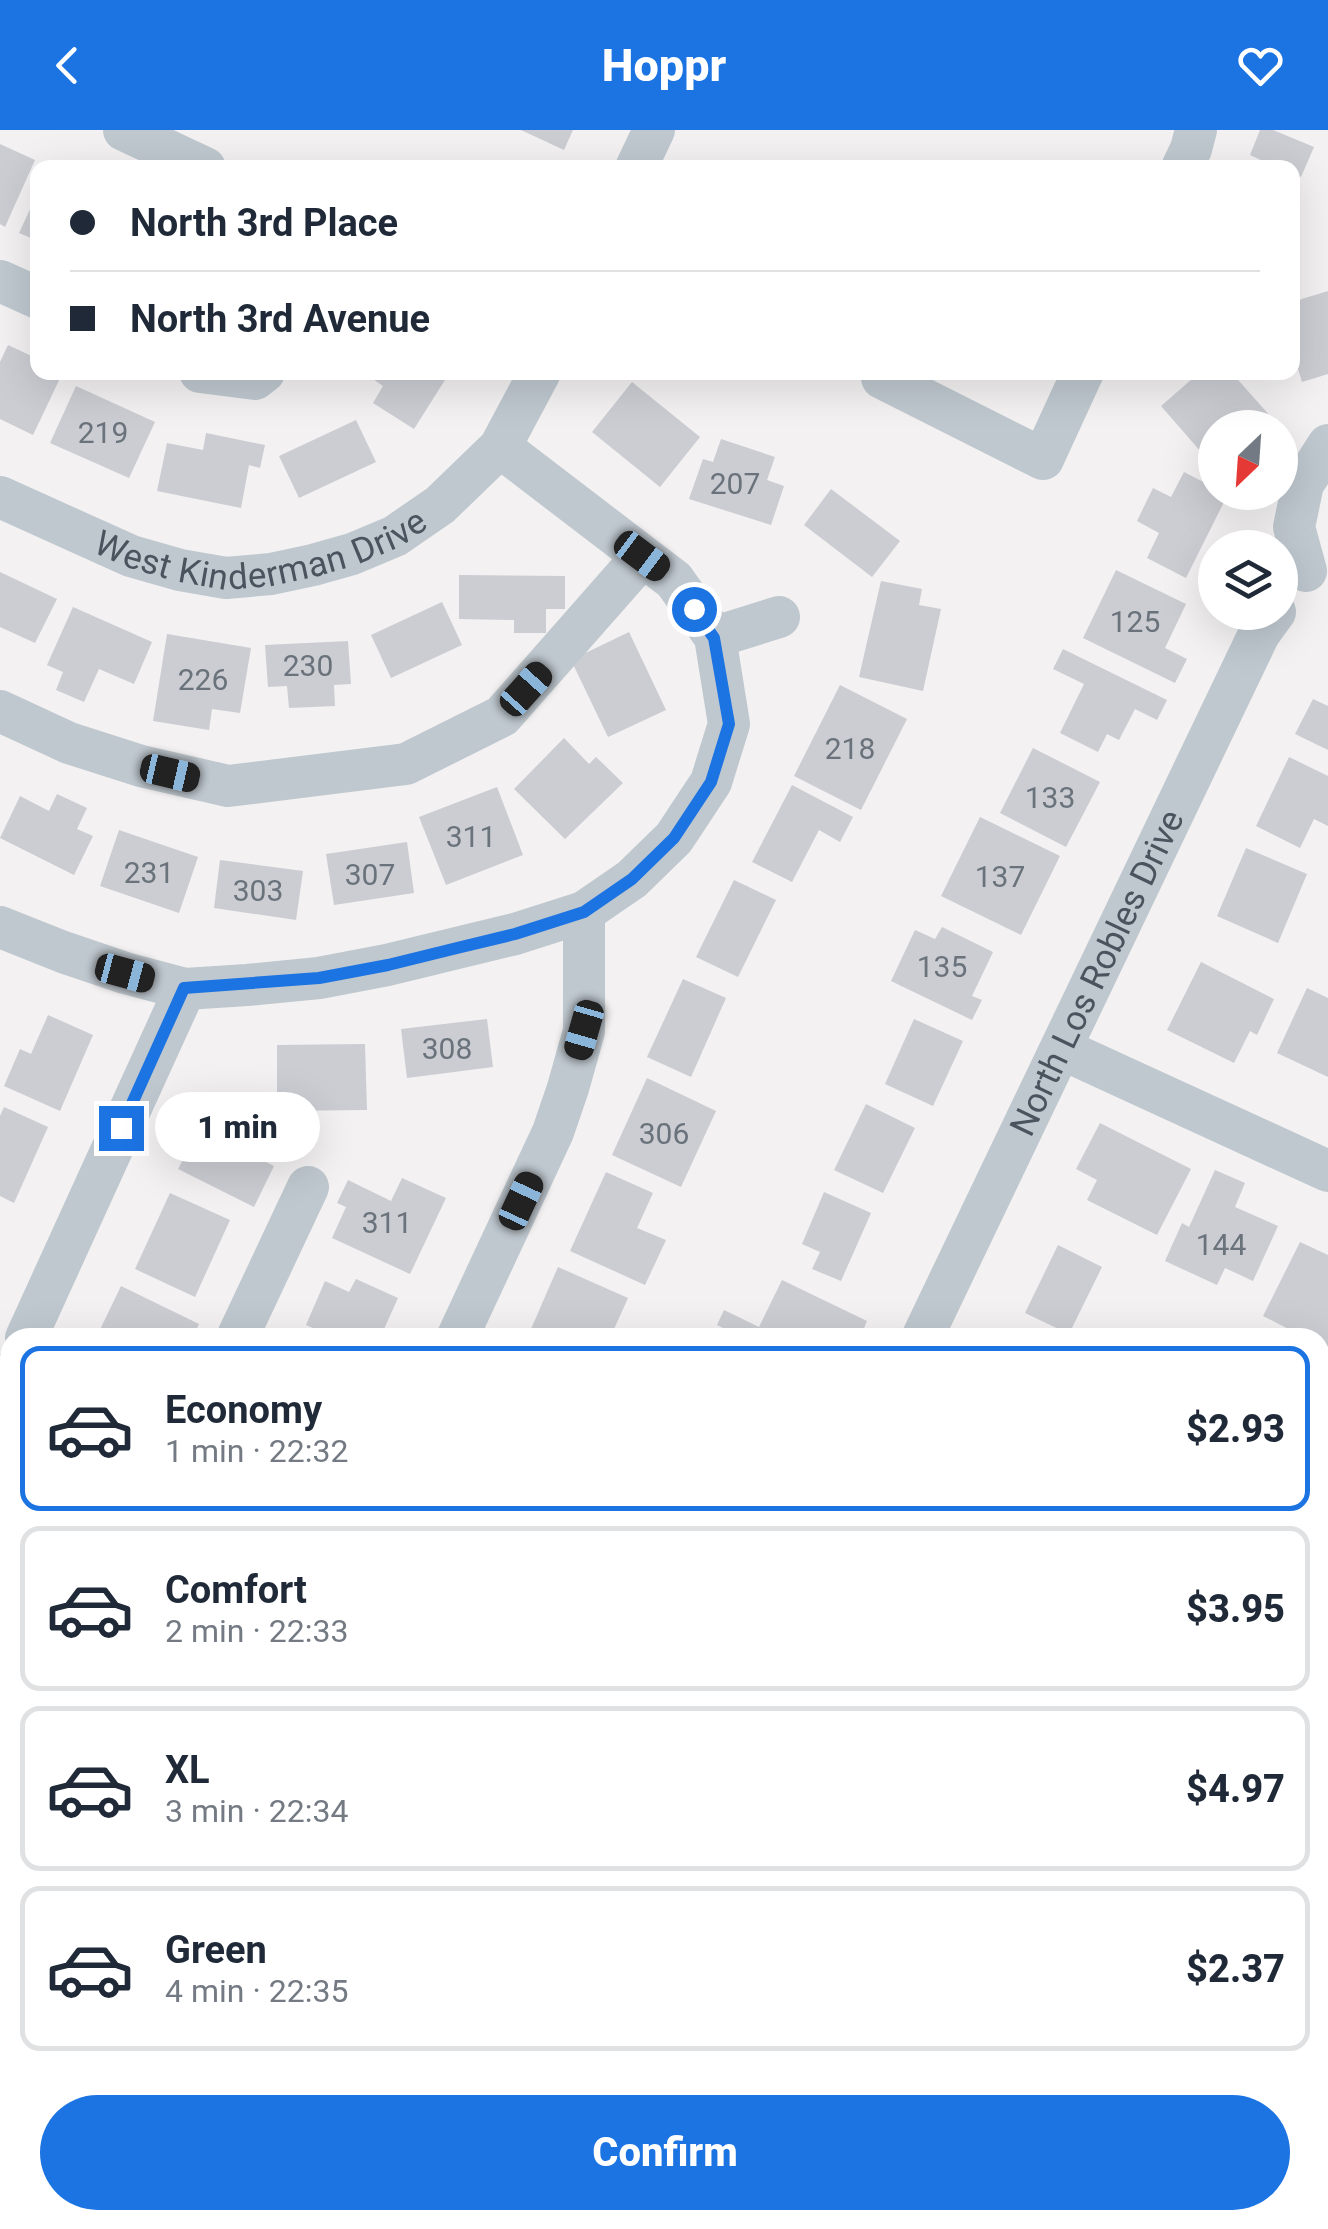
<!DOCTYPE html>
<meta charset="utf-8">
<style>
body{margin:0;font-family:Roboto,sans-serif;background:#f6f6f7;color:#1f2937;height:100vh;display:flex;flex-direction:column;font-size:38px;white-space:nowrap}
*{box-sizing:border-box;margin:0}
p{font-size:32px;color:#747a83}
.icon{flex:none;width:55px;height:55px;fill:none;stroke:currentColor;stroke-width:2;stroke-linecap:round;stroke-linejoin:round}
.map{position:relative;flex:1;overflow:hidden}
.details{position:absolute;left:0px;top:1198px;width:1330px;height:902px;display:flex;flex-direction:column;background:#fff;border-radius:30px 30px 0 0;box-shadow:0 10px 40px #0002}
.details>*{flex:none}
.banner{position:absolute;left:30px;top:30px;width:1270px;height:220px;border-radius:20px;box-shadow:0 10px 40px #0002;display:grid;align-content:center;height:220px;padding:0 40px;background:#fff}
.needle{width:65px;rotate:205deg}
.buttons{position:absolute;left:1198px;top:280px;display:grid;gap:20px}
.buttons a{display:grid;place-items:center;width:100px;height:100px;border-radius:50%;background:#fff;box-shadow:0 10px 40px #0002;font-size:50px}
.end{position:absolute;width:45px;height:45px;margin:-22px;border:12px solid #1c73e2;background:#fff;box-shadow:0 0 0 5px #fff}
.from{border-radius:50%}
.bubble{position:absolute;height:70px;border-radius:35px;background:#fff;box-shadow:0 10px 40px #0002;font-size:32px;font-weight:800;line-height:70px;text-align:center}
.car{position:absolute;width:30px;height:60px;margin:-30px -15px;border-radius:12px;box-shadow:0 0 8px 2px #0007;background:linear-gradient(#222 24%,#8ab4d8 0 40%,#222 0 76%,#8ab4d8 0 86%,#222 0)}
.banner b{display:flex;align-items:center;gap:35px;height:95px;font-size:38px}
.banner b+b{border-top:2px solid #e0e1e3}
.banner i{width:25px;height:25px;background:#1f2937}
ul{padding:18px 0 0;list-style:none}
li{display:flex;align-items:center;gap:30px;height:165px;margin:0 20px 15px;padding:0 20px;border:5px solid #e0e1e3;border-radius:20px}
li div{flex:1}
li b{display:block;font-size:38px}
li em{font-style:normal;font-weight:800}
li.current{border-color:#1c73e2}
li>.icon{width:90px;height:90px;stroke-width:1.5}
.button{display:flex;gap:20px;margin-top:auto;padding:20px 40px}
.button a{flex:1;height:115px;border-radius:60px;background:#1c73e2;color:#fff;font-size:40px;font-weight:800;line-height:115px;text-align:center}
header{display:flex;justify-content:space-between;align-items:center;height:130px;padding:0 40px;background:#1c73e2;color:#fff;font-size:45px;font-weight:800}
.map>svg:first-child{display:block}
.building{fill:#cbcdd3}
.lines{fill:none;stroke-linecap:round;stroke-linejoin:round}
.minor{stroke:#bfc8cf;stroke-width:42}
.route{stroke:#1c73e2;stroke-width:12}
.labels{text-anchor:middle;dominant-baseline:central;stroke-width:8;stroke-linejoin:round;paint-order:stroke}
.number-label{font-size:30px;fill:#6a727b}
.street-label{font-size:35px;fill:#49545e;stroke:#fff}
</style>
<header><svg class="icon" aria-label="back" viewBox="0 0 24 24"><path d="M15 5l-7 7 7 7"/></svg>Hoppr<svg class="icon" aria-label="heart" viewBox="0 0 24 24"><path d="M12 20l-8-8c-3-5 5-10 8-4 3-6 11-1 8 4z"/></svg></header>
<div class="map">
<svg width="1328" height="2099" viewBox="0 0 1328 2099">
<rect width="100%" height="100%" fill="#f3f1f1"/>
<g class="building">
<polygon points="521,0 573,0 564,20"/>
<polygon points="1260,0 1273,0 1314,17 1301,47 1292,44 1292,38 1278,38 1250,25"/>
<polygon points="0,14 35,30 5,97 0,94"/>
<polygon points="38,62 38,111 19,103"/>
<polygon points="1328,161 1328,244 1302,252 1292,219 1292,172"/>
<polygon points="8,215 38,229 38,242 63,242 33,305 0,289 0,232"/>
<polygon points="363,242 450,242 414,299 373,273 383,256"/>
<polygon points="1200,242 1231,242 1271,287 1259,298 1215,298 1215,338 1161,276"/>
<polygon points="632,252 700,307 660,357 592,302"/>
<polygon points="76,256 155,292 129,348 50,313"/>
<polygon points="356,290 376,332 299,368 279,326"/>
<polygon points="206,303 265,315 260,338 249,335 241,378 157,361 167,313 203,320"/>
<polygon points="721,309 775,327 767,350 784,356 771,395 689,369 703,329 713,332"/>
<polygon points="1184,342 1215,358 1215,362 1228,364 1186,448 1147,428 1159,403 1137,391 1153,358 1171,367"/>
<polygon points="831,359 900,411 872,447 804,395"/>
<polygon points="1116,440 1186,474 1165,518 1187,529 1175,553 1083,508"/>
<polygon points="0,442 57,469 35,513 0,497"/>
<polygon points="459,445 565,446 565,479 546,479 546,503 514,503 514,490 459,489"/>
<polygon points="881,451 922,459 919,475 941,479 923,561 859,547"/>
<polygon points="442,472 462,515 391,548 371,505"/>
<polygon points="73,477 152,512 134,554 99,539 84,572 56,560 63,542 47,535"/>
<polygon points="629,502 666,580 608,607 571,530"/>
<polygon points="167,504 251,518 240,583 212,579 209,600 153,591"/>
<polygon points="348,511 351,554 334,555 335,576 289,578 287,556 268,557 265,515"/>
<polygon points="1063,519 1167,570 1157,590 1135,579 1119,610 1107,604 1098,622 1060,603 1084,554 1053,539"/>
<polygon points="840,555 907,589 861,680 794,646"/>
<polygon points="1313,569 1328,576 1328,620 1295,604"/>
<polygon points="564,608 589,634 596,627 623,653 565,709 514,659"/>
<polygon points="1033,618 1100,652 1066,717 1000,683"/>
<polygon points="1289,627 1328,646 1328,696 1314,689 1300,718 1256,696"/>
<polygon points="792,655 853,687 840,712 819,700 792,752 752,732"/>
<polygon points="497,657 523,725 446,755 419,687"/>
<polygon points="57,664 87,678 77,699 93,706 74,745 0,708 20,666 49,681"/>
<polygon points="980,687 1060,726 1021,805 941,766"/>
<polygon points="119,700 198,727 179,783 100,756"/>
<polygon points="407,712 414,763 334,775 326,724"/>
<polygon points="1246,718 1307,744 1278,813 1217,786"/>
<polygon points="220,730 303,741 296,790 214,778"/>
<polygon points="734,750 776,770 738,847 696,827"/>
<polygon points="942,797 993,822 972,866 982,870 972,890 891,851 915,800 935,809"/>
<polygon points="1201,832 1274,869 1257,905 1250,901 1234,933 1167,900"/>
<polygon points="683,849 726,868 691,947 647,927"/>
<polygon points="1307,858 1328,868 1328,947 1277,923"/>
<polygon points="48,885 93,905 60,981 4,956 20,919 31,924"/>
<polygon points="487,889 493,937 407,948 401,899"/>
<polygon points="914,889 963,911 933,976 885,954"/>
<polygon points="365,914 367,980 277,981 277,915"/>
<polygon points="647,948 716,981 681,1057 612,1025"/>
<polygon points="217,963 258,984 241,1019 274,1036 254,1077 178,1039"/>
<polygon points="866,974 915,998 883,1063 834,1040"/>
<polygon points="4,977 48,997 14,1073 0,1066 0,986"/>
<polygon points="1100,993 1191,1039 1157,1105 1087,1070 1097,1050 1076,1039"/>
<polygon points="1215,1040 1245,1053 1235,1077 1278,1096 1253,1151 1225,1138 1217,1155 1165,1131 1182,1093 1189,1097"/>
<polygon points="606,1042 653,1063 637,1098 666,1110 645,1155 570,1121"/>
<polygon points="402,1048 446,1068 410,1144 332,1108 346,1077 337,1073 348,1050 391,1071"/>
<polygon points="824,1062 871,1083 841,1151 812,1139 820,1122 802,1114"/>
<polygon points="170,1063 230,1090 195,1167 135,1139"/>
<polygon points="1300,1112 1328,1125 1328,1219 1320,1215 1320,1208 1306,1208 1263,1186"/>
<polygon points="1058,1115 1102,1137 1069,1204 1025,1183"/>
<polygon points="558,1137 628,1168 610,1208 527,1208"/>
<polygon points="356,1149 398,1168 380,1208 325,1208 326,1204 306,1195 325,1151 349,1162"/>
<polygon points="782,1150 867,1191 860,1208 850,1208 839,1202 836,1208 736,1208 737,1205 717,1195 724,1180 759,1197"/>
<polygon points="121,1156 199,1194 193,1208 96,1208"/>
<polygon points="1325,1355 1328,1356 1328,1417 1320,1413 1320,1366"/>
<polygon points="0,1561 10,1566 10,1621 0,1616"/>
<polygon points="1320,1616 1328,1619 1327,1685 1320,1682"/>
<polygon points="1320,1839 1328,1843 1328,1912 1325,1919 1320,1917"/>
<polygon points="131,2090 218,2090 214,2099 152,2099"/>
<polygon points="1108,2090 1186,2090 1181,2099 1103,2099"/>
<polygon points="1219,2090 1286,2090 1296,2094 1294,2099 1215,2099"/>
</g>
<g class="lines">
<g class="minor">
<polyline points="124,0 205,38"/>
<polyline points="636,38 654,0"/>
<polyline points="1182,38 1191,19 1196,0"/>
<polyline points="0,151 38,168"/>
<polyline points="200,242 255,249 264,242"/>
<polyline points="882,248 1043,329 1083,242"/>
<path id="s1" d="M0 367 131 426 180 440 226 448 271 444 313 435 352 424 395 406 440 375 500 317 540 242"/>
<polyline points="1306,441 1294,397 1303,354 1328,315"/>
<polyline points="715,507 779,487"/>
<polyline points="0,581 69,613 141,636 228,656 406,634 502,586 642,427"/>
<polyline points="0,797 63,822 125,843 185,859 247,855 319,848 387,835 515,804 584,782 632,749 674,708 711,652 729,594 715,507 674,450 500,317"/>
<polyline points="1062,919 1328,1041"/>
<polyline points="26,1208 185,859"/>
<polyline points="237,1208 308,1057"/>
<polyline points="457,1208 553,1002 568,958 584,901 584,782"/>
<path id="s2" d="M922 1208 1259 504 1275 482"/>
<polyline points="0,1264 10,1242"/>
<polyline points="0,1489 10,1494"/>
<polyline points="1320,1524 1328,1527"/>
<polyline points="0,1708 10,1713"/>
<polyline points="0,1948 10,1953"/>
<polyline points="1320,2015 1328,2018"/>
<polyline points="893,2090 912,2099"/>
<polyline points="1,2099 10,2081"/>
</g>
</g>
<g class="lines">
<polyline class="route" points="121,998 184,858 319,848 388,835 457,818 515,804 584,782 632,749 674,708 711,652 729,594 714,508 694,479"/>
</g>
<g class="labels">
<g class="number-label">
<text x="103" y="302">219</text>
<text x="735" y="353">207</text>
<text x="1135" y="491">125</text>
<text x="308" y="535">230</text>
<text x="203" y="549">226</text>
<text x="850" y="618">218</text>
<text x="1050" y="667">133</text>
<text x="471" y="706">311</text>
<text x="149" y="742">231</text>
<text x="370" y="744">307</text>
<text x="1000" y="746">137</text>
<text x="258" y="760">303</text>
<text x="942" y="836">135</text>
<text x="447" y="918">308</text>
<text x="664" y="1003">306</text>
<text x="387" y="1092">311</text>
<text x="1221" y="1114">144</text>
</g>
<g class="street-label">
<text stroke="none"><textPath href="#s1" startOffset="278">West Kinderman Drive</textPath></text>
<text stroke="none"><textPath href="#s2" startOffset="405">North Los Robles Drive</textPath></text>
</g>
</g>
</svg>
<div class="buttons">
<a><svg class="needle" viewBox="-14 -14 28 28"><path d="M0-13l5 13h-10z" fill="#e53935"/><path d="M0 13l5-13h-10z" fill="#747a83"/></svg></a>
<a><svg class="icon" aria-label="layers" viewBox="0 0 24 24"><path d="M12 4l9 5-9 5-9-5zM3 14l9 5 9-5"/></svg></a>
</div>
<i class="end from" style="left:694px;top:479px"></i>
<i class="end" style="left:121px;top:998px"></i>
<div class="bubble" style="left:155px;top:962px;width:165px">1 min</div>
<i class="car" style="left:642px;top:426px;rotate:127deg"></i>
<i class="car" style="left:526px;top:559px;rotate:42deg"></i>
<i class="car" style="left:170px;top:643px;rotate:103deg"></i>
<i class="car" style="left:125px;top:843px;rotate:105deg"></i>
<i class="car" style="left:584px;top:900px;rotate:196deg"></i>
<i class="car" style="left:521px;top:1071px;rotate:25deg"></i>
<div class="banner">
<b><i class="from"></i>North 3rd Place</b>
<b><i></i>North 3rd Avenue</b>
</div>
<section class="details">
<ul>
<li class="current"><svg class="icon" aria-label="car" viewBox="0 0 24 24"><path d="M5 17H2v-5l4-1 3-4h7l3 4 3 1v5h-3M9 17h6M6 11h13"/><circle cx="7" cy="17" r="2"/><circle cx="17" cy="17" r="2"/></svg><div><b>Economy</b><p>1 min · 22:32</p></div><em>$2.93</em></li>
<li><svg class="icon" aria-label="car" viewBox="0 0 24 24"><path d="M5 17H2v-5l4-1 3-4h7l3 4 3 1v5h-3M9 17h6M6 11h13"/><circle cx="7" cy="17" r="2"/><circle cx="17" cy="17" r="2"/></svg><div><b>Comfort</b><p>2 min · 22:33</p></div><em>$3.95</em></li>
<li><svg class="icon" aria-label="car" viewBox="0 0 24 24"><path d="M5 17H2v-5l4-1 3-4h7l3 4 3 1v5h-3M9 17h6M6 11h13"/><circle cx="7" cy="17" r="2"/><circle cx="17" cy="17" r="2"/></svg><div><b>XL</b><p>3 min · 22:34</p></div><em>$4.97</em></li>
<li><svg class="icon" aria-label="car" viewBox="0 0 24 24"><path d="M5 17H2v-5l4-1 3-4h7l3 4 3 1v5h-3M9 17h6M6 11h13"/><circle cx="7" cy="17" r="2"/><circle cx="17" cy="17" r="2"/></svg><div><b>Green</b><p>4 min · 22:35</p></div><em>$2.37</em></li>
</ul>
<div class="button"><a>Confirm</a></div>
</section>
</div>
